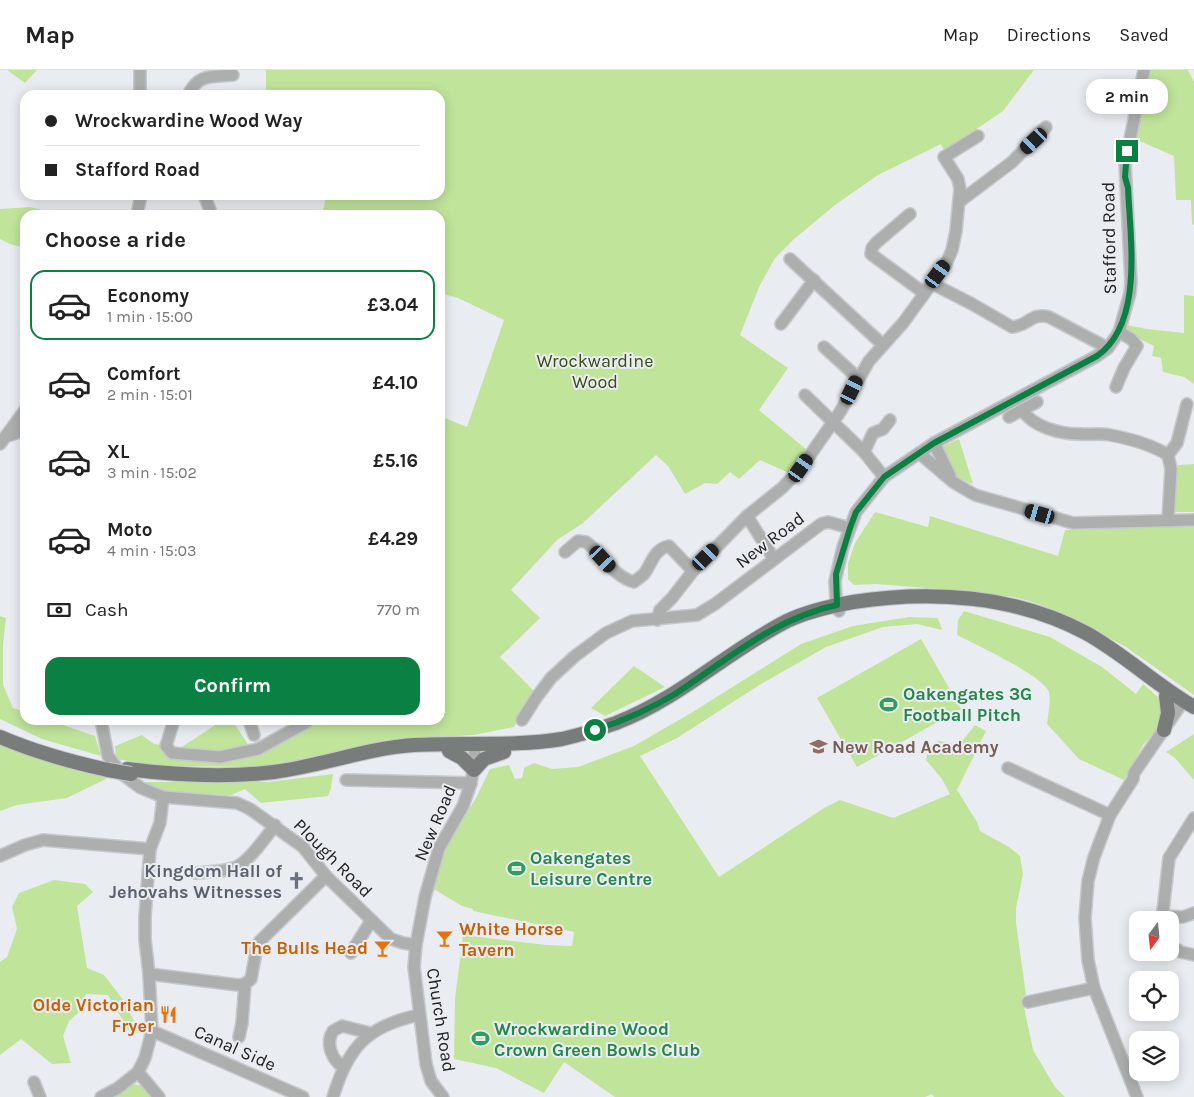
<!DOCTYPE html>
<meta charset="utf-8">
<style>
body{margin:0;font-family:Karla,sans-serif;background:#f2f2f2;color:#222;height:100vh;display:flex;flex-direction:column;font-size:19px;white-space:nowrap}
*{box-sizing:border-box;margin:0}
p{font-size:16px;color:#767676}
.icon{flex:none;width:28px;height:28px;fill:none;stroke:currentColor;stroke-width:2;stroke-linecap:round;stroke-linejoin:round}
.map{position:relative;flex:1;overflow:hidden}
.panel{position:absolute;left:20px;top:140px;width:425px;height:515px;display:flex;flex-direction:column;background:#fff;border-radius:15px;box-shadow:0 2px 12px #0003}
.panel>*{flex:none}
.hud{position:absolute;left:20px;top:20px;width:425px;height:110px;border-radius:15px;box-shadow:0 2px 12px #0003;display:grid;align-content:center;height:110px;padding:0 25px;background:#fff}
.needle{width:32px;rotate:195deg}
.fabs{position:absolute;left:1129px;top:841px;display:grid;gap:10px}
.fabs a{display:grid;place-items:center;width:50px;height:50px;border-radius:10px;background:#fff;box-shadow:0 2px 12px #0003;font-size:25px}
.end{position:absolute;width:22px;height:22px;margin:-11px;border:6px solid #0b8043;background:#fff;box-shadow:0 0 0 2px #fff}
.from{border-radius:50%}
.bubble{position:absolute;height:35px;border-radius:15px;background:#fff;box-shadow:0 2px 12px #0003;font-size:16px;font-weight:700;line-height:35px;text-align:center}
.car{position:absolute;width:15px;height:30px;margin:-15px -8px;border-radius:6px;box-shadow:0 0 4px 1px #0007;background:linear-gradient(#222 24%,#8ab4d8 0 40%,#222 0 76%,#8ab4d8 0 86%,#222 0)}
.hud b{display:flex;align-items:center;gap:18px;height:48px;font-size:19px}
.hud b+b{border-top:1px solid #e0e0e0}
.hud i{width:12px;height:12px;background:#222}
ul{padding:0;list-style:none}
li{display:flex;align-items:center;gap:15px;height:70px;margin:0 10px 8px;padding:0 15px;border:2px solid transparent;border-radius:15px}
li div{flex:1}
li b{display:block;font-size:19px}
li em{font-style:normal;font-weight:700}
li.active{border-color:#0b8043}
li>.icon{width:45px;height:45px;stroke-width:1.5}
h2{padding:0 25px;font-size:22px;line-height:60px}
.pay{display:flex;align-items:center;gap:12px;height:55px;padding:0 25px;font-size:19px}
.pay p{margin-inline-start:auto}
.primary-button{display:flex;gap:10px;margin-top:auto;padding:10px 25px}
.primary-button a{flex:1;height:58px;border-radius:15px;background:#0b8043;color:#fff;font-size:20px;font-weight:700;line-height:58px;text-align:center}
header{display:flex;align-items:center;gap:30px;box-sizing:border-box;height:70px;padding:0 25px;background:#fff;border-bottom:1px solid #e0e0e0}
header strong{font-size:24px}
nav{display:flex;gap:28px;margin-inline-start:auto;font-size:18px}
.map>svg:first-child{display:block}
.green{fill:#c1e49b}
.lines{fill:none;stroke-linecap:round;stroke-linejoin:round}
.minor-casing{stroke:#c5c8cc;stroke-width:14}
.major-casing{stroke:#c5c8cc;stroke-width:16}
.minor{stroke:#adafae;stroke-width:11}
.major{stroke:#787c7a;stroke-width:14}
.major-bridge-casing{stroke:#c5c8cc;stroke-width:16;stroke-linecap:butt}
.major-bridge{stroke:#787c7a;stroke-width:14}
.route{stroke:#0b8043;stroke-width:6}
.labels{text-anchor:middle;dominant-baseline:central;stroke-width:4;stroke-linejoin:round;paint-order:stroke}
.street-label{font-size:18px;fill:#212223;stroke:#e9edf1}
.park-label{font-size:18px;fill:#364d13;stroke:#e9edf1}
.leisure-label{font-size:18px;font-weight:bold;fill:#27864d;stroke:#e9edf1;text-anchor:start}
.education-label{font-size:18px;font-weight:bold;fill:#785e54;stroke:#e9edf1;text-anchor:start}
.worship-label{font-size:18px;font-weight:bold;fill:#5b616d;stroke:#e9edf1;text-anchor:end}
.food-label{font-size:18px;font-weight:bold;fill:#c56008;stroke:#e9edf1;text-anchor:end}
</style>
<header>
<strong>Map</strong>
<nav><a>Map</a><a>Directions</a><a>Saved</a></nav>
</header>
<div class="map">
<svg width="1194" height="1027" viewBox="0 0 1194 1027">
<rect width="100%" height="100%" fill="#e9edf1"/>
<g class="green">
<polygon points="7,0 37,0 25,13"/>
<polygon points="266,0 1034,0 1003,41 944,81 941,74 878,105 835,135 793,170 775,188 760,215 740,265 788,298 759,340 807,380 789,403 760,390 739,409 730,402 717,414 705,413 685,424 668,396 656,385 583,453 557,470 511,520 540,548 500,587 534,621 514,657 474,665 386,670 339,684 255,697 161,696 116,689 115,676 142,665 154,674 180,678 223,650 232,650 249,676 270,668 305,650 440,650 440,346 467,357 504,250 458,228 440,223 440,145 321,145 324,137 326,125 440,125 440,25 266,25"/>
<polygon points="1151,0 1188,0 1194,12 1194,155 1192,154 1191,130 1176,130 1174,86 1135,69"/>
<polygon points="30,137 50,142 50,145 25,145 25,178 10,174 0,169 0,139"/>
<polygon points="1184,225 1194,226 1194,314 1184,307 1163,302 1161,288 1152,286 1154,276 1124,261 1126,255 1147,259 1184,263"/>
<polygon points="959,369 973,414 956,407 941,377"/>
<polygon points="1194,394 1194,442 1174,442 1178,395"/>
<polygon points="875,442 928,457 930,446 1058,486 1065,460 1194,456 1194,625 1126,577 1078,551 1036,533 1014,527 941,519 876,514 854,515 848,509 848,493 855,473"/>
<path d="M964 541 1050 567 1102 597 1136 624 1143 614 1158 627 1163 641 1157 659 1143 675 1124 710 1079 689 1047 654C1048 644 1051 632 1049 622 1044 606 974 574 957 565L958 550Z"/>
<polygon points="0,546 6,548 3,575 3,615 13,638 25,642 25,650 48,650 95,666 101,686 42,669 0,649"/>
<polygon points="909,547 938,548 942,560 917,554 883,557 826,577 761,614 677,668 640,686 719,807 824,738 840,730 893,748 950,724 942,709 926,690 928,679 939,671 959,675 975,655 986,661 957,720 977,752 980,761 1009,777 1020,786 1023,804 1016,838 1016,853 1026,925 1022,927 1033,980 1055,1017 1065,1027 934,1027 932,1024 925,1027 615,1027 564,992 544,1023 496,998 454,989 455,929 463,865 546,875 572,876 574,862 473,841 473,839 462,836 432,818 448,774 477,726 490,699 509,695 515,709 522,708 524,698 534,693 552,699 578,697 634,676 691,643 801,574 853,556"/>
<polygon points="921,569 961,639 857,697 817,628"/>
<polygon points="634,596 665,617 605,646 591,638"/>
<polygon points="1194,664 1194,710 1175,688 1166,682"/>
<polygon points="0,672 112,706 67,728 17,735 0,741"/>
<polygon points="333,704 331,718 328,726 261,733 245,719 231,725 166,722 144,712 268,712"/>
<polygon points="54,810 85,814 93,822 77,836 87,898 104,905 124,931 140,963 129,961 108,925 86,924 79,942 69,951 63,966 71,993 52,994 21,969 0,985 0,892 7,887 17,859 12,837 19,823"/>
<polygon points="133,1014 143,1016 151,1027 115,1027"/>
</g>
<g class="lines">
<defs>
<g id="minor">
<polyline points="140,0 140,25"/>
<path d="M188 25C199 3 211 7 233 5"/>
<polyline points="204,125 212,145"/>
<polyline points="959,132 1012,92 1046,57"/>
<polyline points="910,144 876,173 872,178 871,184 924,223"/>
<polyline points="137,145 141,125"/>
<polyline points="790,189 883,275"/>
<path d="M931 213 972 234 1012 257C1029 256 1031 242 1049 247L1108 278"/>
<polyline points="781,254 814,210"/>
<polyline points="824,277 858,308"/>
<polyline points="1116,317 1124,298 1137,276 1131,269 1119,262"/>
<polyline points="805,325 864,382 884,407"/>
<path d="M1022 340C1033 357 1060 364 1080 364 1090 365 1100 363 1110 365 1131 369 1151 374 1168 385"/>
<polyline points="1009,347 1037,332"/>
<polyline points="5,367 25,360"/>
<polyline points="934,373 950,406"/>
<polyline points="0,374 25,340"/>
<polyline points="864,382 873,363 883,359 890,350"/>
<polyline points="919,383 953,412 975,425 1073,453 1194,450"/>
<polyline points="747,446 774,489"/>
<polyline points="1168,450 1171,399 1168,385 1177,373 1187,334"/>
<path d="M565 482 578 471 586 472C603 484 612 506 634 512 637 509 641 507 644 504 652 493 654 479 669 476L693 501"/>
<polyline points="839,541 836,529 835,511 843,477 856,442 884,407 934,373 1097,286 1108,278 1119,262 1130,223 1131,212 1125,94 1144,0"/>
<polyline points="657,550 660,540 672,528 693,501 747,446 782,418 801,398 840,342 869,291 903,253 946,194 952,180 956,161 960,119 958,109 944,87 978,66"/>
<polyline points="101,650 108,686 122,704 141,718 163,727 237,733 250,739 303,777 326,806 391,869 403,873 416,875"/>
<polyline points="174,650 166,676 172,683 220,687 258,679 307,652"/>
<polyline points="249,650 254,665"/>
<polyline points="522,650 536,628 551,608 575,586 606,563 632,551 697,545 715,534 821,454 828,452 850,458"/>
<polyline points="1008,698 1110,745"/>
<polyline points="346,710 471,713"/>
<polyline points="0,786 25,775 43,770 150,779"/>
<path d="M195 803C207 802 222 802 234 798 248 793 266 767 275 755"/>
<polyline points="1162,846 1183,847 1194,843"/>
<polyline points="1162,850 1169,788 1194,748"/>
<polyline points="1170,876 1181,882 1194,885"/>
<polyline points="351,883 371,851"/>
<polyline points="149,904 238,915 245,914"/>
<polyline points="1028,932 1094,918"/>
<polyline points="152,961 303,1027"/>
<polyline points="239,967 242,953 245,914 251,909 257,876 260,871 326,806"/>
<path d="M343 997C332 990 325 973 333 961L342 956 370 963"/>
<polyline points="138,1002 159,1027"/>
<polyline points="34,1012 40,1027"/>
<polyline points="101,1027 118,1018 138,1002 145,988 152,961 149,904 145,869 145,846 150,779 160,753 163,727"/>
<path d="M333 1027C348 977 367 956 419 945"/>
<polyline points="443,1027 431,1011 426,994 414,897 416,875 425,827 439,778 463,736 471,713 474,696 475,674"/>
<polyline points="1137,1027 1094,918 1088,890 1085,848 1088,811 1094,787 1110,745 1133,709 1134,703 1184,630"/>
</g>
<g id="major">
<polyline points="1164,660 1168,643 1166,626"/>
<path d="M0 667C35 682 71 692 108 700"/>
<polyline points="449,681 462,688 474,700 484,689 504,682"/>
<path d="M127 699C175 705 225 708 274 702 321 696 367 678 414 675 463 672 513 677 562 669 580 665 599 659 616 653 679 629 728 581 787 551 808 541 831 536 853 532 931 520 1015 525 1086 563 1124 584 1156 615 1194 637"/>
</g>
</defs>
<use href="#minor" class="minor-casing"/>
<use href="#major" class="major-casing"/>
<use href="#minor" class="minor"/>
<use href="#major" class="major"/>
<defs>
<polyline id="major-bridge" points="108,700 131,704"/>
</defs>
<use href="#major-bridge" class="major-bridge-casing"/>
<use href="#major-bridge" class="major-bridge"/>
</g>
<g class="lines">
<path class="route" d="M595 660C623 651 650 639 675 624 727 590 775 548 837 535L836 504 850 458 856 442 884 407 934 373 1097 286C1144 253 1130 169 1128 118L1125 107 1127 81"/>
</g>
<defs>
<symbol id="stadium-bare" viewBox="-9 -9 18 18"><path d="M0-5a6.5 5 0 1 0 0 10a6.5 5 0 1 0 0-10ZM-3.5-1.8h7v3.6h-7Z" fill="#2e9e5b" stroke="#e9edf1" stroke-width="2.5" paint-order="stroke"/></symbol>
<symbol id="school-bare" viewBox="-9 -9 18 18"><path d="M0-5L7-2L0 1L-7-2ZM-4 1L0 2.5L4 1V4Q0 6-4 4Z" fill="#8d6e63" stroke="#e9edf1" stroke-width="2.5" paint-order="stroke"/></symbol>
<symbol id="church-bare" viewBox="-9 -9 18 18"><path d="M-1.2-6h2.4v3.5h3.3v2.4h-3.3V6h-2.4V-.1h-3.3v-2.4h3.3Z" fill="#6b7280" stroke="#e9edf1" stroke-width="2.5" paint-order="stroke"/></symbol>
<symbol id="bar-bare" viewBox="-9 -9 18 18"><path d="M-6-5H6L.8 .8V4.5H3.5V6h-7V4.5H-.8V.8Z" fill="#e8710a" stroke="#e9edf1" stroke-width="2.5" paint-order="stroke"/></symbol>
<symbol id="restaurant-bare" viewBox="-9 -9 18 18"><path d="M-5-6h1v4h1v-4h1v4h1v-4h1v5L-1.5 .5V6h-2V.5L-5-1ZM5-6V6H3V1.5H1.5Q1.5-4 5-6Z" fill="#e8710a" stroke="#e9edf1" stroke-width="2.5" paint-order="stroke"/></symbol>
</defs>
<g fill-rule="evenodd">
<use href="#stadium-bare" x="876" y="622" width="25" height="25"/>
<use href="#school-bare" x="806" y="664" width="25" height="25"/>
<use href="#stadium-bare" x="504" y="786" width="25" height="25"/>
<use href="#church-bare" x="284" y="798" width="25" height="25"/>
<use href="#bar-bare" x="432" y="856" width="25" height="25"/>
<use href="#bar-bare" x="370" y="866" width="25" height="25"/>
<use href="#restaurant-bare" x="156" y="932" width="25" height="25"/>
<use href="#stadium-bare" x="468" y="956" width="25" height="25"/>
</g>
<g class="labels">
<g class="street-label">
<text transform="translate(1109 168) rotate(-91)">Stafford Road</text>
<text transform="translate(770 470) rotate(-37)">New Road</text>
<text transform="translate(435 753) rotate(-67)">New Road</text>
<text transform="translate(333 788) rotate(45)">Plough Road</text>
<text transform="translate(441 950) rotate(81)">Church Road</text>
<text transform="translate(235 978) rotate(24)">Canal Side</text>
</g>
<g class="park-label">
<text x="595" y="291">Wrockwardine<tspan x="595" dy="21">Wood</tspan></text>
</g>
<g class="leisure-label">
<text x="903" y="624">Oakengates 3G<tspan x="903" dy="21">Football Pitch</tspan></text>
<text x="530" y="788">Oakengates<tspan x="530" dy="21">Leisure Centre</tspan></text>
<text x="494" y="959">Wrockwardine Wood<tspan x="494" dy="21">Crown Green Bowls Club</tspan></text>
</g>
<g class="education-label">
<text x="832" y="677">New Road Academy</text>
</g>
<g class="worship-label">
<text x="282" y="801">Kingdom Hall of<tspan x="282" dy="21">Jehovahs Witnesses</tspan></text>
</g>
<g class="food-label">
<text x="459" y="859" text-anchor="start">White Horse<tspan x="459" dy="21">Tavern</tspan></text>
<text x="368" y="878">The Bulls Head</text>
<text x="154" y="935">Olde Victorian<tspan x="154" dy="21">Fryer</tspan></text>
</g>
</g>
</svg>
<div class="fabs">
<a><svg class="needle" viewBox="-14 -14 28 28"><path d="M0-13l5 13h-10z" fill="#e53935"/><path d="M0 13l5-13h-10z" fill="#767676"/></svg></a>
<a><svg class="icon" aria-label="locate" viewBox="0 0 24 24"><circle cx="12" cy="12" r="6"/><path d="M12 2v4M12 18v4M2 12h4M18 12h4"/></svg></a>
<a><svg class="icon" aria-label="layers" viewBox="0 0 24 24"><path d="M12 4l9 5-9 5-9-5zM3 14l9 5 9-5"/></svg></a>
</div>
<i class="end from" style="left:595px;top:660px"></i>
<i class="end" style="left:1127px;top:81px"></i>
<div class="bubble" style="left:1086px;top:9px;width:82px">2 min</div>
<i class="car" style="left:1034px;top:71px;rotate:227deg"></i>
<i class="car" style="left:938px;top:204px;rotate:36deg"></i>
<i class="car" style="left:852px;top:320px;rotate:26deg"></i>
<i class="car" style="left:801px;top:398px;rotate:35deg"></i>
<i class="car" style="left:1040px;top:444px;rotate:286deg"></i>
<i class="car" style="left:706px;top:487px;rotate:45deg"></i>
<i class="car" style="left:603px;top:489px;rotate:137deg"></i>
<div class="hud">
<b><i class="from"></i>Wrockwardine Wood Way</b>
<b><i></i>Stafford Road</b>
</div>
<section class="panel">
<h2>Choose a ride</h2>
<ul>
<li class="active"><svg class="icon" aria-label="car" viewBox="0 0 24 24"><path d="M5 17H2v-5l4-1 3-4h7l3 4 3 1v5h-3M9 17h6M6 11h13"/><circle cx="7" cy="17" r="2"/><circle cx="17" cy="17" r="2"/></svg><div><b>Economy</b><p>1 min · 15:00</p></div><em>£3.04</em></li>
<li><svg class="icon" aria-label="car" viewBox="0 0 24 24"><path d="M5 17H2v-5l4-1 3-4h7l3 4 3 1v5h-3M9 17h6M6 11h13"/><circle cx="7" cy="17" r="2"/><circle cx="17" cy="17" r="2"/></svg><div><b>Comfort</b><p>2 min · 15:01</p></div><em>£4.10</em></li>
<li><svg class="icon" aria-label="car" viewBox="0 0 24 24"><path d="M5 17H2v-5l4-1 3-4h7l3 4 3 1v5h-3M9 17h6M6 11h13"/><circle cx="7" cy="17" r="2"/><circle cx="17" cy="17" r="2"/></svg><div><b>XL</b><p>3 min · 15:02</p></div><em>£5.16</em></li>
<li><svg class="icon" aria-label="car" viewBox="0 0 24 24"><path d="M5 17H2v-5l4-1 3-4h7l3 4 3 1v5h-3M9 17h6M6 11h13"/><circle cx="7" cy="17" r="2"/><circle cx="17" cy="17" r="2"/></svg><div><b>Moto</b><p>4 min · 15:03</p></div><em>£4.29</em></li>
</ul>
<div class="pay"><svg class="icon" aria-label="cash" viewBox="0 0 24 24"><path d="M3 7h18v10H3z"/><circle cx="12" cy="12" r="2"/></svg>Cash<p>770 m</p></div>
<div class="primary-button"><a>Confirm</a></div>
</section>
</div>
